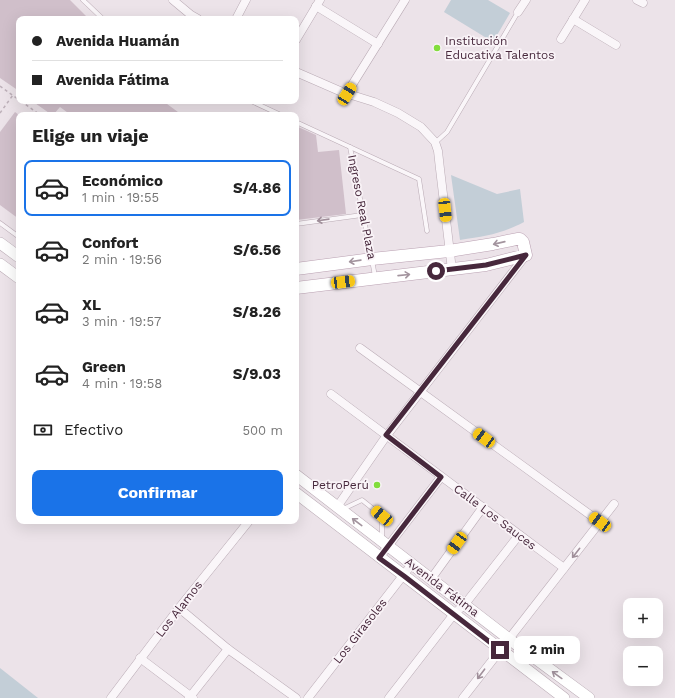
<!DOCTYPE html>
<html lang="es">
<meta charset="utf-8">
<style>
body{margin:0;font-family:"Work Sans",sans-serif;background:#f2f2f2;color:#222;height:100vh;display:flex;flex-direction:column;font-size:15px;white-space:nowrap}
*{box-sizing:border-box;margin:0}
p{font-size:13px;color:#767676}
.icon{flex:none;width:22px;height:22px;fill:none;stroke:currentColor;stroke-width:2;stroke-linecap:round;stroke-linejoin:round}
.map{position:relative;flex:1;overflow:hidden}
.drawer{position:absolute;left:16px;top:112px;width:283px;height:412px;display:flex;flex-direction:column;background:#fff;border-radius:8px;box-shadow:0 4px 16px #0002}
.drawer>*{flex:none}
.hud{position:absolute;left:16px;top:16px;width:283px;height:88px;border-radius:8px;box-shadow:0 4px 16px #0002;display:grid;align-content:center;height:88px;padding:0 16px;background:#fff}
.fabs{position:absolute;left:623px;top:598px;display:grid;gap:8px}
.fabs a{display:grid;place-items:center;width:40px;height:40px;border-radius:8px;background:#fff;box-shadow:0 4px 16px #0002;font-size:20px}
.end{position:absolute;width:18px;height:18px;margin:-9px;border:5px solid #47283c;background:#fff;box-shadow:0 0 0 2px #fff}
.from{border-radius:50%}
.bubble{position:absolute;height:28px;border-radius:8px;background:#fff;box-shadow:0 4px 16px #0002;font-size:13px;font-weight:700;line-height:28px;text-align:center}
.car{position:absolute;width:12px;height:24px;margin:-12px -6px;border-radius:5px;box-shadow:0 0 3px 1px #0007;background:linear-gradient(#f5c518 24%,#345 0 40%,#f5c518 0 76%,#345 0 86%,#f5c518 0)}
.hud b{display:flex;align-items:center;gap:14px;height:38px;font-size:15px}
.hud b+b{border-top:1px solid #e0e0e0}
.hud i{width:10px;height:10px;background:#222}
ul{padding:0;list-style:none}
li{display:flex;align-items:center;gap:12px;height:56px;margin:0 8px 6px;padding:0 8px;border:2px solid transparent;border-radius:8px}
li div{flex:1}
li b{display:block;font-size:15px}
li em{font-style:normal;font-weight:700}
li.current{border-color:#1a73e8}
li>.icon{width:36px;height:36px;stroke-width:1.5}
h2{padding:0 16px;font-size:18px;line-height:48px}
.pay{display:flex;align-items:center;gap:10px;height:44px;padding:0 16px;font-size:15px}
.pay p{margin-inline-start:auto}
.cta{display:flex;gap:8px;margin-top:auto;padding:8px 16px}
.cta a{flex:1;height:46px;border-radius:8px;background:#1a73e8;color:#fff;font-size:16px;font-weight:700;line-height:46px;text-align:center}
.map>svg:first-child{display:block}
.green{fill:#c3ced7}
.building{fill:#d0bfca}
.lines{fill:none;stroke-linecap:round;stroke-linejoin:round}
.lane-casing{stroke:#baabb5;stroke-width:5}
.street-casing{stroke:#baabb5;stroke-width:9}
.secondary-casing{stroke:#baabb5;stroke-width:12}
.primary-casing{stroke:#baa1b2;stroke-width:13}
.path{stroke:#bdb0b9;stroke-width:1.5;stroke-dasharray:3 3;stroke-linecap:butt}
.lane{stroke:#faf6f9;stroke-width:4}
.street{stroke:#faf6f9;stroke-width:8}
.secondary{stroke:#fff;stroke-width:11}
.primary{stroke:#fff;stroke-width:12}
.oneway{stroke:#a08f9a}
.oneway2{stroke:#a3949e}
.route{stroke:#47283c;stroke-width:5}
.poi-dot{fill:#82dd3c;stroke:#f9f3f7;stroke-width:1.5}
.labels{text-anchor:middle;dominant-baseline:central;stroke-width:3.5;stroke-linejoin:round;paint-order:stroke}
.poi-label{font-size:12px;fill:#47283c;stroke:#f9f3f7;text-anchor:start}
.street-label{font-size:12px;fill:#47283c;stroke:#f9f3f7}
</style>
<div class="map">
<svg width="675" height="698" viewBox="0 0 675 698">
<rect width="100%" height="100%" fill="#ece3e9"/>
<g class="green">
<polygon points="451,0 488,0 510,13 493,42 444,12"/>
<path d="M451 175 497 194 520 189 524 222C501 234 486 236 460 240Z"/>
<polygon points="0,668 38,698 0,698"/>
</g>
<g class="building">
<polygon points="0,0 70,0 89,19 19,19 19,91 0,78"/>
<polygon points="32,101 163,101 182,115 71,115 60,107 53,115 52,115"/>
<polygon points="15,112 19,115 19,219 0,205 0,132"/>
<polygon points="296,126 316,135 318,152 339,150 346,214 296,220"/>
</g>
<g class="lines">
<defs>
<g id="lane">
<polyline points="83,0 103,19"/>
<polyline points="251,101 281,115"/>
<polyline points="296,122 350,147 375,276"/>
<polyline points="436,142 447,132 518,12"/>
<polyline points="350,147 419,179 427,231"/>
<polyline points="0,223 19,237"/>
<polyline points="296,224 362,215"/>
<polyline points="343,509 362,500 382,516 382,539"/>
</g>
<g id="street">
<polyline points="173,0 191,15 198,19"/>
<polyline points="637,0 643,3"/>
<polyline points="316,6 378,44"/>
<polyline points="518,12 526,0"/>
<polyline points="236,19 246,0"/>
<polyline points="573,19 616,45"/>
<polyline points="561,39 585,0"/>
<polyline points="296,40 320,0"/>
<polyline points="296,72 342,92 374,102 398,113 421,127 435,142 438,151 440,169 452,270"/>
<polyline points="347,93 405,0"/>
<polyline points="360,348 600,522"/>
<polyline points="331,394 564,568"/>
<polyline points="337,507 387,435 526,255"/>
<polyline points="379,558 441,477"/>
<polyline points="431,579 483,507"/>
<polyline points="179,608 228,649 296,698"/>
<polyline points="140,658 193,698"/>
<polyline points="111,698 179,608 249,521"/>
<polyline points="189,698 228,649"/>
<polyline points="308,698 412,564"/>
<polyline points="389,698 454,614 465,604 519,535"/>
<polyline points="463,698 614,504"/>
</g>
<g id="secondary">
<polyline points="0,243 19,257"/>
<polyline points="0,264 19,278"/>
<polyline points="296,475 509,639 589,698"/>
<polyline points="296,493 564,698"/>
</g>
<polyline id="primary" points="296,269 372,259 449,251 493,244 517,239 520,239 523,242 526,255 486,265 296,288"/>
</defs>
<use href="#lane" class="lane-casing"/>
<use href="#street" class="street-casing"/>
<use href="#secondary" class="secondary-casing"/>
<use href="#primary" class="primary-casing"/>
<g class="path">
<polyline points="0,86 19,100"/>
<polyline points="21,101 40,115"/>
<polyline points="0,113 13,95"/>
</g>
<use href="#lane" class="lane"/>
<use href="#street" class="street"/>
<use href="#secondary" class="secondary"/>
<use href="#primary" class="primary"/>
</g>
<defs><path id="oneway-shaft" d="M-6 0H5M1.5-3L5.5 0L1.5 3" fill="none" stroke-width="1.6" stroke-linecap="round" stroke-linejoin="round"/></defs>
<g class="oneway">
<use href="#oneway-shaft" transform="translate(323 220) rotate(172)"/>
<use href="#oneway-shaft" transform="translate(576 553) rotate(128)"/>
<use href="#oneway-shaft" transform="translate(481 674) rotate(127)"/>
</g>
<g class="oneway2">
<use href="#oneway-shaft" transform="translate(499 243) rotate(167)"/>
<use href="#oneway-shaft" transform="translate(355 261) rotate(172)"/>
<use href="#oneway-shaft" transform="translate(404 275) rotate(-6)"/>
<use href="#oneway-shaft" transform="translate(357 522) rotate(-143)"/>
<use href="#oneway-shaft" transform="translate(557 675) rotate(-144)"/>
</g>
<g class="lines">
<polyline class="route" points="436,271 486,265 526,255 386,435 441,477 379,558 404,576 500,650"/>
</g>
<g class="poi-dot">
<circle cx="437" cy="48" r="4"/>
<circle cx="377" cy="485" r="4"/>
</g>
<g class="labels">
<g class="poi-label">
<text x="445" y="41">Institución<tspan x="445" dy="14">Educativa Talentos</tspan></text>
<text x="369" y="485" text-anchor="end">PetroPerú</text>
</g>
<g class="street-label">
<text transform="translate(362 207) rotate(79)">Ingreso Real Plaza</text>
<text transform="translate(495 517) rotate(37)">Calle Los Sauces</text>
<text transform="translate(442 587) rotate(37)">Avenida Fátima</text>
<text transform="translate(179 609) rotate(-52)">Los Alamos</text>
<text transform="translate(360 631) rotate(-52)">Los Girasoles</text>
</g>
</g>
</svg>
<div class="fabs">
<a>+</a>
<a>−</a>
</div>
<i class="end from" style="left:436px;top:271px"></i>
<i class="end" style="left:500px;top:650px"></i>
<div class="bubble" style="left:514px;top:636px;width:66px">2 min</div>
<i class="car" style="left:347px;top:94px;rotate:32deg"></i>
<i class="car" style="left:445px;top:210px;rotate:174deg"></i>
<i class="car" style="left:343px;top:282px;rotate:83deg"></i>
<i class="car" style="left:484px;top:438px;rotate:306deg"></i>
<i class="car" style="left:382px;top:516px;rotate:309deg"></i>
<i class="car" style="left:600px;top:522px;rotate:306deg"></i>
<i class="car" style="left:457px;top:543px;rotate:216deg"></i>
<div class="hud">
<b><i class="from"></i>Avenida Huamán</b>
<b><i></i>Avenida Fátima</b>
</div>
<section class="drawer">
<h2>Elige un viaje</h2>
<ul>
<li class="current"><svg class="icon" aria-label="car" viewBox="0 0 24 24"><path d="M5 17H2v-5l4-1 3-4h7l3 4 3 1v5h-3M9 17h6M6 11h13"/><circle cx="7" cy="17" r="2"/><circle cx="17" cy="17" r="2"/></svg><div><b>Económico</b><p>1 min · 19:55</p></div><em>S/4.86</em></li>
<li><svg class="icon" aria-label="car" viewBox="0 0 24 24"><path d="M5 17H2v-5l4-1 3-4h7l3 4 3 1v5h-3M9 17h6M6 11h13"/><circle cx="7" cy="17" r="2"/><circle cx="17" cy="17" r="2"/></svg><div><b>Confort</b><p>2 min · 19:56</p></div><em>S/6.56</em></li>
<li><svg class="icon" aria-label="car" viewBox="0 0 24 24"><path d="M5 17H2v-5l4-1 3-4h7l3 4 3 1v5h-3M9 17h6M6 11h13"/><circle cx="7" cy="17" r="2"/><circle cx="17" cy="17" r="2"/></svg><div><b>XL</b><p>3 min · 19:57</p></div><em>S/8.26</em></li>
<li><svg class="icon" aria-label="car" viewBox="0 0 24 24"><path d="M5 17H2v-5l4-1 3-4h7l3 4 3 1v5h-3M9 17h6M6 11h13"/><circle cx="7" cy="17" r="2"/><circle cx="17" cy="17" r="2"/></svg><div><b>Green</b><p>4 min · 19:58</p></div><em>S/9.03</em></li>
</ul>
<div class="pay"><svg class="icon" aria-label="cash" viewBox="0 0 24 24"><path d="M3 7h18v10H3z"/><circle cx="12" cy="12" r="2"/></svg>Efectivo<p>500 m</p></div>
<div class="cta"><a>Confirmar</a></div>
</section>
</div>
